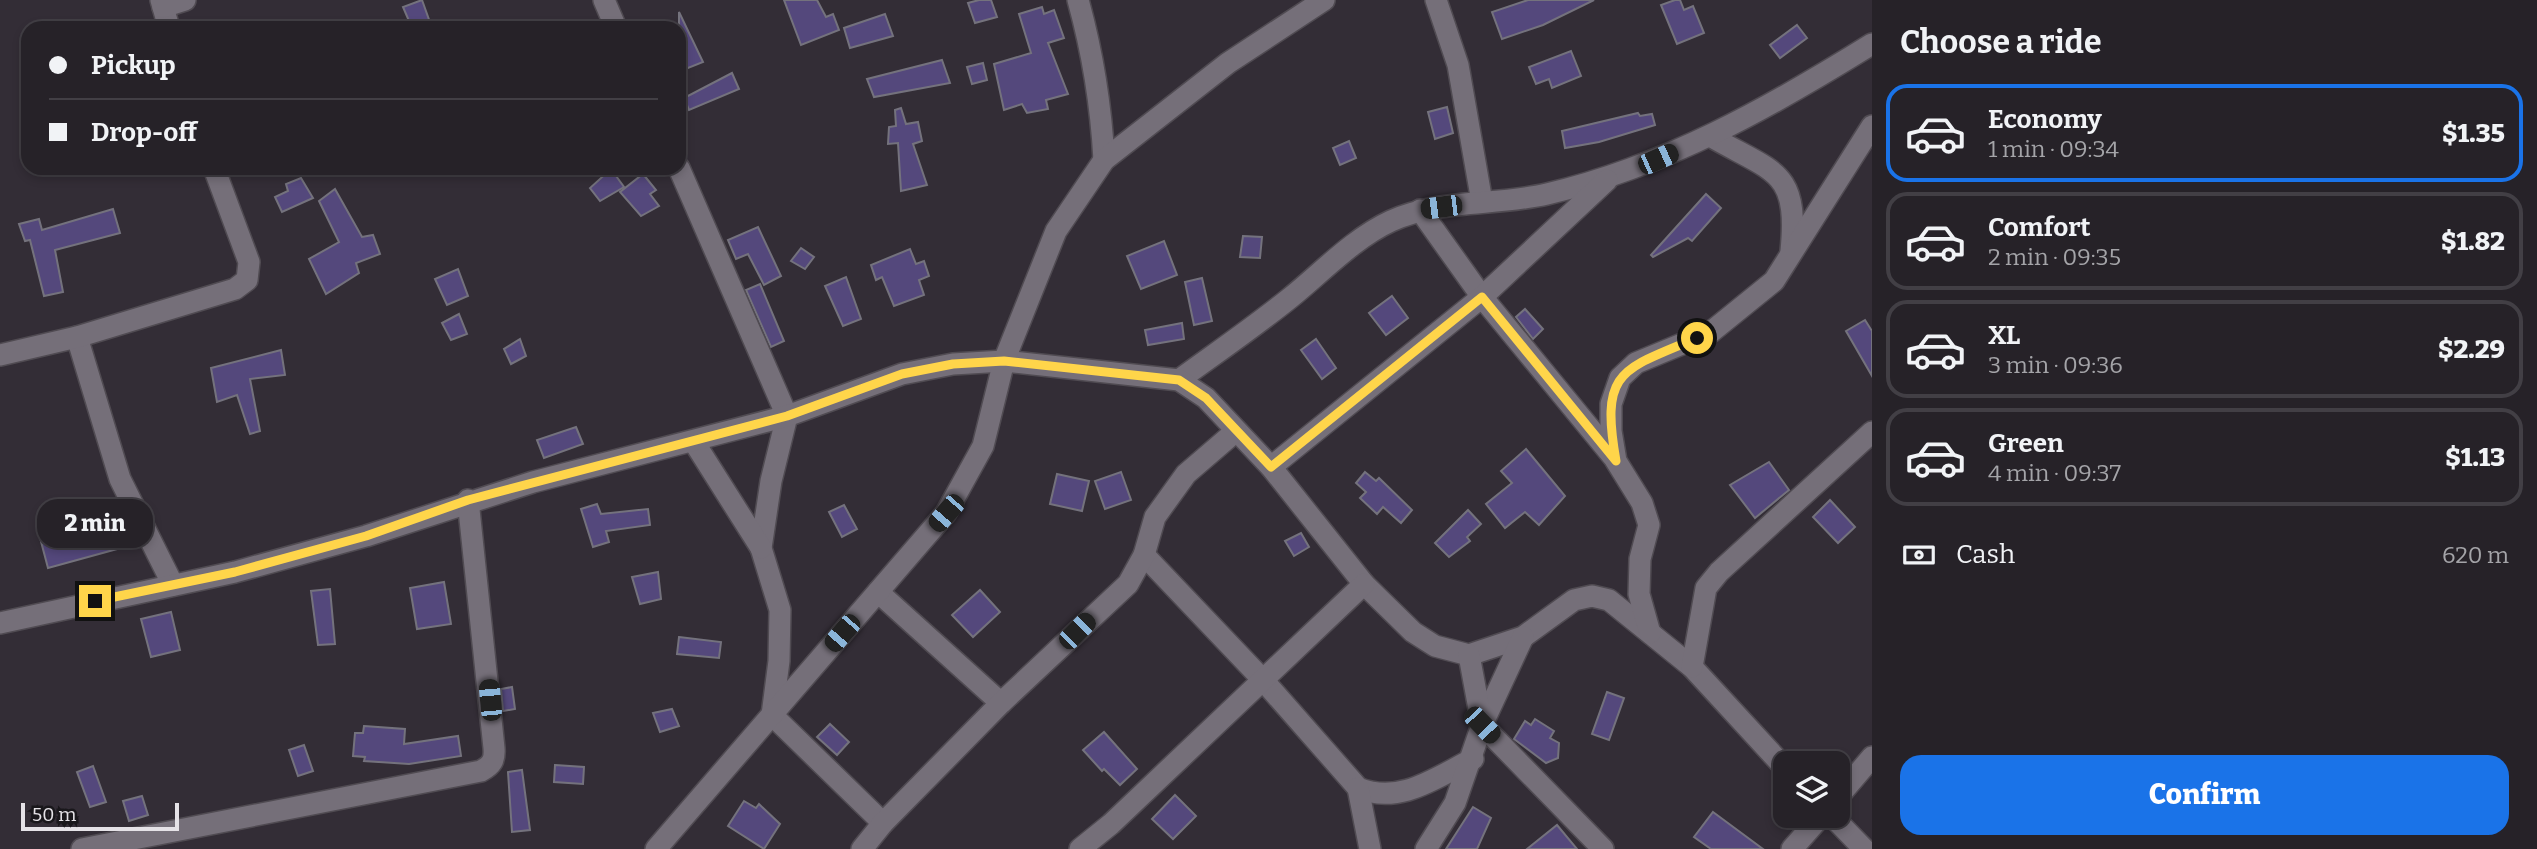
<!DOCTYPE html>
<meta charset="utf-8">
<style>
body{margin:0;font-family:Bitter,serif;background:#2e2a30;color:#f1f3f6;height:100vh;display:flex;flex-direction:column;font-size:26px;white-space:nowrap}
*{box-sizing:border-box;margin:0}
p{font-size:23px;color:#a4a4a8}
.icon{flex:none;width:38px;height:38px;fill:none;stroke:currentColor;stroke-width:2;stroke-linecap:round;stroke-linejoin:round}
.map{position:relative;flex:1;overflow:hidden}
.details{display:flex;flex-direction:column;background:#262228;width:665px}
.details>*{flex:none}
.hud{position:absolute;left:21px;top:21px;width:665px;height:154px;border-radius:21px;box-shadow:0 4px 10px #0003,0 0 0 2px #423f45;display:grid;align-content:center;height:154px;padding:0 28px;background:#262228}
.tools{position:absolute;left:1773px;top:751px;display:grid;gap:14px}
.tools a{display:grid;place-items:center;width:77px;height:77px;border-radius:14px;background:#262228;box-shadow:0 4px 10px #0003,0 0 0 2px #423f45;font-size:35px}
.scale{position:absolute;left:21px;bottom:18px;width:158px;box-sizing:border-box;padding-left:7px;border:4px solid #e5e2e7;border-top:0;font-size:19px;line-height:24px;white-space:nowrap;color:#e5e2e7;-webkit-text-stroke:5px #19171b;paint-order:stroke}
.end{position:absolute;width:32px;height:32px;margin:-16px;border:9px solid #ffd54a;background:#111;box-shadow:0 0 0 4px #111}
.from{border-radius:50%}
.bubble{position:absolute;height:49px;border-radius:21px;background:#262228;box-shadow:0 4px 10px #0003,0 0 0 2px #423f45;font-size:23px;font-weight:800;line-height:49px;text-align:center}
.car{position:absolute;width:21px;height:42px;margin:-21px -10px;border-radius:9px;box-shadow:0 0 5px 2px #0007;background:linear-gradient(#222 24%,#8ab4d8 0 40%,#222 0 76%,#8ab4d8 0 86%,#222 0)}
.hud b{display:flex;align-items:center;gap:24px;height:66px;font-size:26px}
.hud b+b{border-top:2px solid #423f45}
.hud i{width:18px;height:18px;background:#f1f3f6}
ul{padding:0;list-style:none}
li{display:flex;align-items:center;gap:21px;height:98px;margin:0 14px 10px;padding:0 14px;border:4px solid #423f45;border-radius:21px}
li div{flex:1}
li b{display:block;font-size:26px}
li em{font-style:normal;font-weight:800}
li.selected{border-color:#1a73e8}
li>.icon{width:63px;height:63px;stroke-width:1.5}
h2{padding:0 28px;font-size:32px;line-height:84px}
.pay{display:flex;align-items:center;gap:18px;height:77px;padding:0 28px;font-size:26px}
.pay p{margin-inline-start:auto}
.cta{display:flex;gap:14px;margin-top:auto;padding:14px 28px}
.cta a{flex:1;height:80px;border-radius:21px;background:#1a73e8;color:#fff;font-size:28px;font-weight:800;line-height:80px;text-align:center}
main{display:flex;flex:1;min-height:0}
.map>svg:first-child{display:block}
.building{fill:#54487c;stroke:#74727d;stroke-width:2}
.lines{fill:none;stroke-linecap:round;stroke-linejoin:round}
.street-casing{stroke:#504b52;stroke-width:24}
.street{stroke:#756f79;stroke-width:21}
.route{stroke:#ffd54a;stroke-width:9}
</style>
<main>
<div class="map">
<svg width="1872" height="849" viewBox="0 0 1872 849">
<rect width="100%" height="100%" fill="#332d36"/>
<g class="building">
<polygon points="422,0 432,28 412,28 403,7"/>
<polygon points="784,0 817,0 826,17 833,14 839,30 801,45"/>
<polygon points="979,0 991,0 997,17 975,23 968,3"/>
<polygon points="1528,0 1594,0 1543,25 1502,39 1492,12"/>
<polygon points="1675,0 1680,0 1684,10 1693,6 1704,33 1677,44 1661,5"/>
<polygon points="1042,7 1044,14 1054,10 1064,38 1048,43 1068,94 1046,100 1048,109 1027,113 1022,104 1004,110 994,64 1031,53 1019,14"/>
<polygon points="679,12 703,62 683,70 679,58"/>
<polygon points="885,14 893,36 850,48 844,28"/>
<polygon points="1797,25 1807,38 1780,58 1770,45"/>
<polygon points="1571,51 1581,76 1552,88 1549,79 1536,84 1529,67"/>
<polygon points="942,60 950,83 874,97 867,79"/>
<polygon points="983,63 987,80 972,84 967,67"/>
<polygon points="732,73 739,89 689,110 684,98"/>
<polygon points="1447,107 1453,133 1435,139 1428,112"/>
<polygon points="901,108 906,124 918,122 922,141 913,144 927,185 901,191 898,143 888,144 889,127 896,126 895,110"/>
<polygon points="1638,113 1640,116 1652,114 1655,125 1599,142 1565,148 1562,131"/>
<polygon points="1349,141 1356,158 1340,165 1333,148"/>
<polygon points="611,169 624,187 600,201 590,188"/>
<polygon points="643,174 656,190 650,194 659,206 641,216 620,192"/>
<polygon points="301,178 313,198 282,212 275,197 288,191 286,184"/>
<polygon points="335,189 362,237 373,235 380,254 356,263 359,273 326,294 309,259 339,242 319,201"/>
<polygon points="1706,194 1721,208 1692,241 1688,238 1653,257 1651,255"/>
<polygon points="113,209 120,233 55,250 63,292 44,296 30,240 25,241 19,224 39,219 42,230"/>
<polygon points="758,227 781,276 764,285 748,254 736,259 728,240"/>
<polygon points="1243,236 1262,237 1260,258 1240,257"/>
<polygon points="1164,241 1177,275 1141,289 1127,256"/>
<polygon points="801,248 814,257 805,269 791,261"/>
<polygon points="910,249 916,264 924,261 929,276 919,280 924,295 894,306 882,277 876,280 871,265"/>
<polygon points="458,269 468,296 447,305 435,279"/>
<polygon points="846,277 861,319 843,326 825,286"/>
<polygon points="1202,278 1212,321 1194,325 1185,282"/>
<polygon points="760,284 784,341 771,347 746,290"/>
<polygon points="1392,296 1408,318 1386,335 1369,313"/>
<polygon points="1525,309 1543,329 1533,339 1516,317"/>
<polygon points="459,314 467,334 451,340 442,323"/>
<polygon points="1865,320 1872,331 1872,376 1846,331"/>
<polygon points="1182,323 1184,339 1148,345 1145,330"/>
<polygon points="520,339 526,356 511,364 504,349"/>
<polygon points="1316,339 1336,368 1322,379 1301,350"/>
<polygon points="281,350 285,375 250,379 260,431 250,434 237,395 217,402 211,368"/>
<polygon points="576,427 583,444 544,458 537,440"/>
<polygon points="1526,449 1565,496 1539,525 1525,512 1505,528 1486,504 1512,483 1501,471"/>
<polygon points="1769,462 1789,490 1755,518 1730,485"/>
<polygon points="1121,472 1131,500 1105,509 1095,481"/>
<polygon points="1365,472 1376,481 1379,478 1412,510 1401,523 1383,507 1377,514 1360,498 1366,492 1356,483"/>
<polygon points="1057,474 1089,481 1082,511 1050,504"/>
<polygon points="1830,500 1855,527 1838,543 1813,517"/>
<polygon points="597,504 601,514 648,509 650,525 606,531 609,542 593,547 581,509"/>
<polygon points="844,505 857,529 842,537 829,512"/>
<polygon points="1468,510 1481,524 1467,537 1470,541 1449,557 1435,543"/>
<polygon points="118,520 128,546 48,568 38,530 62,521 69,534"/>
<polygon points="1301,533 1309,547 1294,556 1285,541"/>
<polygon points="658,572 661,599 640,604 632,577"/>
<polygon points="444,582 451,624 417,629 410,588"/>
<polygon points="330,589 335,644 318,645 311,591"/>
<polygon points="980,590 1000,612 973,637 952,615"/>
<polygon points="171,612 180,650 151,657 141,619"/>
<polygon points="679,637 721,642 719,658 677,654"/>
<polygon points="512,687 515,709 503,711 501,689"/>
<polygon points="1607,692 1624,698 1609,740 1592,734"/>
<polygon points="672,709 679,726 660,732 653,713"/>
<polygon points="1535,719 1554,731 1550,738 1559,743 1558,758 1546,763 1514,739 1525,721 1531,725"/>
<polygon points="830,724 849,742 837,755 817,737"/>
<polygon points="364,726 405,729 404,744 458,736 461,756 409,764 364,761 365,757 353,756 355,733 363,733"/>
<polygon points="1104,732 1137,769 1120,785 1104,769 1102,771 1083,750"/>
<polygon points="304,745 313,771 298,776 289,750"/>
<polygon points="555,765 584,767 583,784 554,782"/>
<polygon points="93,766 106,802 90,807 77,772"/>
<polygon points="522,770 530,830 512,832 508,772"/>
<polygon points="1175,795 1196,816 1173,839 1152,819"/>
<polygon points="142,796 148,815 129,821 123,801"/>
<polygon points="744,801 756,808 759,804 780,824 764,849 728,826"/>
<polygon points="1473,807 1491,818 1477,849 1446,849"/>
<polygon points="1713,812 1763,849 1711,849 1694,837"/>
<polygon points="1557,825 1577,849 1527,849"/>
</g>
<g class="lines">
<defs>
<g id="street">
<polyline points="161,0 169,28"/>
<polyline points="604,0 616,28"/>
<path d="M1078 0C1093 54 1101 105 1104 160"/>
<polyline points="1436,0 1458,65 1482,202"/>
<polyline points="163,7 185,0"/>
<path d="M1710 136C1774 173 1799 169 1791 251"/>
<polyline points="679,168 787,416 771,481 761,548 780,610 779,661 772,715"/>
<polyline points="1420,210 1482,297 1615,459"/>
<polyline points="77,337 120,479 173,585"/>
<polyline points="0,355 77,337 235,289 247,280 249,262 214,168"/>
<path d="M1179 380C1216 353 1254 327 1290 298 1321 273 1354 238 1391 221 1440 199 1495 206 1547 194 1666 166 1769 108 1872 44"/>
<polyline points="694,442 761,548"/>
<polyline points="1271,467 1482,297 1607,180"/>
<path d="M1144 555 1263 680 1358 788C1400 805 1435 778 1473 759"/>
<polyline points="878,592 1001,703"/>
<polyline points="0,623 235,572 366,536 533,482 787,416 902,374 953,364 1004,361 1179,380 1206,398 1271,467 1364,584 1413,632 1435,646 1469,655 1523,637 1574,600 1592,596 1609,600 1692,667 1785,768"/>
<polyline points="1650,633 1639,594 1640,559 1649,525 1642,503 1616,461 1611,431 1611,404 1620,378 1636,363 1711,332 1774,281 1872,126"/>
<polyline points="1523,637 1482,725 1603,849"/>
<polyline points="1692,667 1706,588 1719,572 1872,432"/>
<polyline points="772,715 883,823"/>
<polyline points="1358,788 1370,849"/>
<polyline points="1838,797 1872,757"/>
<polyline points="1832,816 1864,849"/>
<path d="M82 849 481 771C492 765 495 760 494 748L468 500"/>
<polyline points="656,849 946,513 983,446 1004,361 1056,231 1104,160 1228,63 1324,0"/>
<polyline points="862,849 883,823 1001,703 1128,584 1144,555 1155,517 1186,474 1236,431"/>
<polyline points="1080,849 1111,824 1364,584"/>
<polyline points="1426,849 1455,803 1482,725 1469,655"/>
<polyline points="1792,849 1821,816"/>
</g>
</defs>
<use href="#street" class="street-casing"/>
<use href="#street" class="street"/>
</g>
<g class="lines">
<path class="route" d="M95 601 235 572 366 536 468 500 787 416 902 374 953 364 1004 361 1179 380 1206 398 1271 467 1482 297 1616 461C1600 370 1621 370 1697 338"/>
</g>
</svg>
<div class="tools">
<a><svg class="icon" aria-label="layers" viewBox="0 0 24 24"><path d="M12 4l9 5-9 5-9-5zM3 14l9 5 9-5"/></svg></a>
</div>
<div class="scale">50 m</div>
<i class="end from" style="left:1697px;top:338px"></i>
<i class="end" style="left:95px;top:601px"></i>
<div class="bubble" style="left:37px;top:499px;width:116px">2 min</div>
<i class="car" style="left:1658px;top:159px;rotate:66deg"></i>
<i class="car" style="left:1441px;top:207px;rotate:263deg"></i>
<i class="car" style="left:946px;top:513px;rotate:221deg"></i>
<i class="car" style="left:1077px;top:631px;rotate:45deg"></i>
<i class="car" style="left:842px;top:633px;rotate:221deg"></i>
<i class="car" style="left:490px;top:700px;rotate:355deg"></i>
<i class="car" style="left:1482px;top:725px;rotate:136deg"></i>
<div class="hud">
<b><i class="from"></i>Pickup</b>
<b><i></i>Drop-off</b>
</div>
</div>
<section class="details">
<h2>Choose a ride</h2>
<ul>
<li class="selected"><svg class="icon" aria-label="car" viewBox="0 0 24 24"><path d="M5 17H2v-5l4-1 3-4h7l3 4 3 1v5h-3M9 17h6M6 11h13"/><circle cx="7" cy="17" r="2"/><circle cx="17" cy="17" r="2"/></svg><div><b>Economy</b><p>1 min · 09:34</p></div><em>$1.35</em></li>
<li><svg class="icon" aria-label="car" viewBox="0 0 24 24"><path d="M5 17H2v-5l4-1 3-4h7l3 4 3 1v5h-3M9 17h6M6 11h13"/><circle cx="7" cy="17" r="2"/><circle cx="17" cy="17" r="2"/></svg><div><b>Comfort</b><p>2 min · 09:35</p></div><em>$1.82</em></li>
<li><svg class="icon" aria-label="car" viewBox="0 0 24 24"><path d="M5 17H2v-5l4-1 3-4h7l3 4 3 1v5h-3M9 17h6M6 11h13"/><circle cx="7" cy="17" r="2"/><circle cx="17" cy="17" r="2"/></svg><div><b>XL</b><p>3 min · 09:36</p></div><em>$2.29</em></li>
<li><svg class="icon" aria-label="car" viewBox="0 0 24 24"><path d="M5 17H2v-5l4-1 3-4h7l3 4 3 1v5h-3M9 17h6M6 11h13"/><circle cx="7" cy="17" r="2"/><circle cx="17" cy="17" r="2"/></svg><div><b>Green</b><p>4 min · 09:37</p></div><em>$1.13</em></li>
</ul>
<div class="pay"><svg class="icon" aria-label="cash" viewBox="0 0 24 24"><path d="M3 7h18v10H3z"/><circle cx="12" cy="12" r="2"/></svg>Cash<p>620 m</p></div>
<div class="cta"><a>Confirm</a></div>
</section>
</main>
